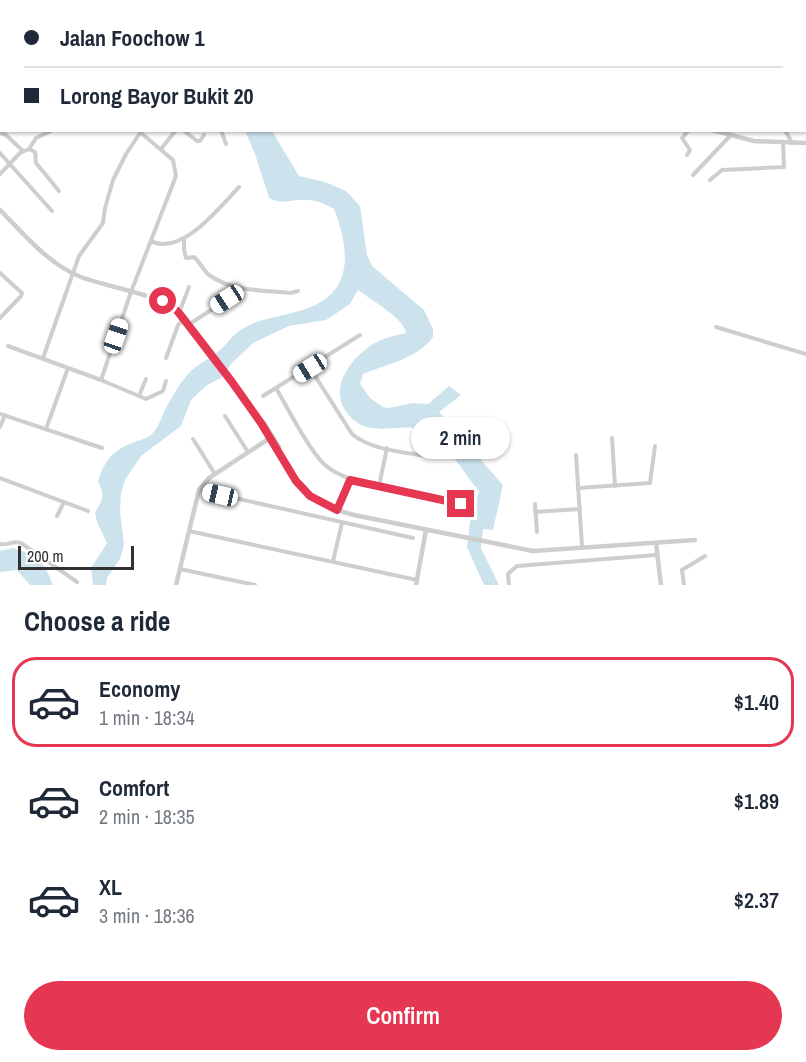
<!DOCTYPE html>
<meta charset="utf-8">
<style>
body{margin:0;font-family:"Archivo Narrow",sans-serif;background:#f2f2f3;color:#1f2937;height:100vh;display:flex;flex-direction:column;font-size:22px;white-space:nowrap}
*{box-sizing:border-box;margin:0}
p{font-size:20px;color:#747a83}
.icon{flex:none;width:33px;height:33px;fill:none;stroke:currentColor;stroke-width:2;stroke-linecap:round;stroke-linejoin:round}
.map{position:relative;height:585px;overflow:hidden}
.drawer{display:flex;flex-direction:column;background:#fff;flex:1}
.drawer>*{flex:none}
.banner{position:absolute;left:0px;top:0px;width:807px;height:132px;box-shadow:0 2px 4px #0004;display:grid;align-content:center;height:132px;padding:0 24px;background:#fff}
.scale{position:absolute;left:18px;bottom:15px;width:116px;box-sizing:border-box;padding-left:6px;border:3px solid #313131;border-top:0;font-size:16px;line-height:21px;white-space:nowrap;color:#313131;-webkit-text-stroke:4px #fff;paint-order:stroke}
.end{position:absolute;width:27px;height:27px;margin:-14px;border:8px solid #e53652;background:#fff;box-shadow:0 0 0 3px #fff}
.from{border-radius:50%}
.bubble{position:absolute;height:42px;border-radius:21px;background:#fff;box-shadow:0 2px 4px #0004;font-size:20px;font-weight:600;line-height:42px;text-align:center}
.car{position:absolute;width:18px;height:36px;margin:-18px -9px;border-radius:8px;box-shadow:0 0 4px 2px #0007;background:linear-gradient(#fff 24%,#345 0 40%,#fff 0 76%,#345 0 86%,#fff 0)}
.banner b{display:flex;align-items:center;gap:21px;height:57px;font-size:22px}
.banner b+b{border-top:2px solid #e0e1e3}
.banner i{width:15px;height:15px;background:#1f2937}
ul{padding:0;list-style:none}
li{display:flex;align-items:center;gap:18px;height:90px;margin:0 12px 9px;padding:0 12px;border:3px solid transparent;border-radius:24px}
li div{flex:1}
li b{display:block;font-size:22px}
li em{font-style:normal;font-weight:600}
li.on{border-color:#e53652}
li>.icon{width:54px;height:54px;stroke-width:1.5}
h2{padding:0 24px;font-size:27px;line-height:72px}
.button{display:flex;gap:12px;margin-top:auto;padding:12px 24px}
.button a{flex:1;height:69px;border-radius:36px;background:#e53652;color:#fff;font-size:24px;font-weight:600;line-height:69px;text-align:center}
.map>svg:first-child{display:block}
.water{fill:#cce3ed}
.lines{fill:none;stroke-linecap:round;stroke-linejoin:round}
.minor{stroke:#cecece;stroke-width:4}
.tertiary{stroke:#cecece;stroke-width:4.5}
.route{stroke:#e53652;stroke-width:8}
</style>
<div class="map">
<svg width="806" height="585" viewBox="0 0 806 585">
<rect width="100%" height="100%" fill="#fff"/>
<g class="water">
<path d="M245 131H272L299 176 325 182 346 191 360 206 367 255 372 266 424 310 433 329V337C417 359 387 364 363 374L360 384 370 398 383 407 389 408 412 403 428 404 449 386 461 395 439 412 503 485 493 530 483 529 481 548 499 585H484L467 547 470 521 479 492C468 477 446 445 433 435 407 415 368 446 345 410 328 384 357 351 379 341 388 337 397 335 406 333 404 318 371 300 358 290L350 304 326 320 289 326 253 343 232 363 221 378 207 385 191 400 181 426 141 456 125 480 121 494 120 511 124 545 120 559 107 578 106 585H93L91 568 107 543 97 522 95 512C103 501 105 495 98 482 103 463 112 450 132 443 139 440 147 439 152 434 159 427 161 418 165 410 171 398 181 381 190 372 199 363 211 358 220 350 225 346 228 341 232 337 254 317 274 319 299 311 354 296 351 253 334 209 323 203 313 199 301 200 286 200 284 205 269 198L255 154Z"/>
<path d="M13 548C39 556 43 560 53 585H30L17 570 0 572V551Z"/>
</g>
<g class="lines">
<g class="minor">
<polyline points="130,0 132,2"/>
<polyline points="368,0 370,2"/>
<polyline points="486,0 488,2"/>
<polyline points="609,0 609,2"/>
<polyline points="649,0 649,2"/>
<polyline points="84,2 90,0"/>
<polyline points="322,2 323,0"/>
<polyline points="374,2 377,0"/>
<polyline points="453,2 453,0"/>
<polyline points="482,2 483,0"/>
<polyline points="522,2 523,0"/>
<polyline points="568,2 568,0"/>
<polyline points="699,2 699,0"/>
<polyline points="806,23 806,24"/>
<polyline points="0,63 2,61"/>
<polyline points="183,130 197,141 200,141 204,135"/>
<polyline points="221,130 226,144"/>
<polyline points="369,130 379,130"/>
<polyline points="785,130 792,143"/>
<polyline points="0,133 6,135 23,151"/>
<polyline points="29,149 35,152 36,163 59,191"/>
<polyline points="161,149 176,130"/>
<polyline points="0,153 52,211"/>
<polyline points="687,155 690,150 682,138 689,130"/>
<polyline points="0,174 20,153 29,149 36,138 53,130"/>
<polyline points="693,175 730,136"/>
<polyline points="710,180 722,170 784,167 783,143"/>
<path d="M184 238V250L186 258 194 257C200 262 203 270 209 275 233 292 263 290 291 293L298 291"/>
<path d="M151 241C181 257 220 207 239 187"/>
<polyline points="0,273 22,293 21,296 0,318"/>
<polyline points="179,313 189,287"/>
<polyline points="188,325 242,290"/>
<polyline points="716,327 806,354"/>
<polyline points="8,346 101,380 146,399 163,391 166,381"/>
<polyline points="43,358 79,256 103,223 105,208 113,180 126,154 142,130"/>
<polyline points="166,358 178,325 184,319"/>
<path d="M310 368 352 434C372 451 407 452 431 457"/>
<polyline points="101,380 131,292 176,176 173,160 141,133"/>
<path d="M276 388C288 409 309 450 325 465 349 487 427 497 461 504"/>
<polyline points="139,396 146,379"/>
<polyline points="263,396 360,335"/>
<polyline points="0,414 102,448"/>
<polyline points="225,416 248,452"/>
<polyline points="0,427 5,415"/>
<polyline points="46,429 68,368"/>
<polyline points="612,438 615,486"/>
<polyline points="193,439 215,474"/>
<polyline points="576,455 582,546"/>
<polyline points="0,478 88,511"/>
<polyline points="379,486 387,448"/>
<polyline points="578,488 650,483 655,446"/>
<polyline points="199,490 413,538"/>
<polyline points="535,504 537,532"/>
<polyline points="337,510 350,480"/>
<polyline points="535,512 580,509"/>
<polyline points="57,516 64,502"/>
<polyline points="189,531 417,580"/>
<path d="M0 544C7 546 13 540 21 543L77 582"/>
<polyline points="333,561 342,523"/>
<polyline points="180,569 255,585"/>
<polyline points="509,585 508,574 517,566 656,555"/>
<polyline points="684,585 682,570 705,556"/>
</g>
<g class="tertiary">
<polyline points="618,0 628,2"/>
<polyline points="712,130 754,141 806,143"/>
<path d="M0 210C25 235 48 264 81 277 107 287 157 294 176 310 207 343 235 383 260 421 276 445 287 474 308 494 320 505 339 511 354 515L533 551 695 540"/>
<polyline points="264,423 279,447 279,452"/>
<polyline points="656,543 661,585"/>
<polyline points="176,585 199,490 209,478 270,438"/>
<polyline points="416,585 426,530"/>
</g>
</g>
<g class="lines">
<polyline class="route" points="163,301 170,304 179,313 232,382 261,423 296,481 310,496 337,510 350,480 461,504"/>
</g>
</svg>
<div class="scale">200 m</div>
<i class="end from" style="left:163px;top:301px"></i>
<i class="end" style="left:461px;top:504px"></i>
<div class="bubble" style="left:411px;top:417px;width:99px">2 min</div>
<i class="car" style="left:227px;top:299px;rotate:237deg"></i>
<i class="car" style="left:116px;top:336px;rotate:19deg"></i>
<i class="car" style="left:310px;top:368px;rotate:238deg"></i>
<i class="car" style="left:220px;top:495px;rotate:283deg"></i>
<div class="banner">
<b><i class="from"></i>Jalan Foochow 1</b>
<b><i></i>Lorong Bayor Bukit 20</b>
</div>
</div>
<section class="drawer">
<h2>Choose a ride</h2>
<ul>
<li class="on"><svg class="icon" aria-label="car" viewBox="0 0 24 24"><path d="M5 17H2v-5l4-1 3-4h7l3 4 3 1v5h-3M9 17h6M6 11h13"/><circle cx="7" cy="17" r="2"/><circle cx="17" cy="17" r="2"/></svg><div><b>Economy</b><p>1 min · 18:34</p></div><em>$1.40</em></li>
<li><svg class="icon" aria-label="car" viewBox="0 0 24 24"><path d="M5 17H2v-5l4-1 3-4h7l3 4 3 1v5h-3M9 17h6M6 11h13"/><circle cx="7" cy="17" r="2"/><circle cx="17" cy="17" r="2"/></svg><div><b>Comfort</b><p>2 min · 18:35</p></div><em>$1.89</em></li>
<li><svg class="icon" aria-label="car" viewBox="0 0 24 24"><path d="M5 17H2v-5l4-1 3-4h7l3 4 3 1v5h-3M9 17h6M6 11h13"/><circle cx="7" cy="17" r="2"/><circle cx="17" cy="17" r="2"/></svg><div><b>XL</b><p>3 min · 18:36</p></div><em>$2.37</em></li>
</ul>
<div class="button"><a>Confirm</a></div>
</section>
